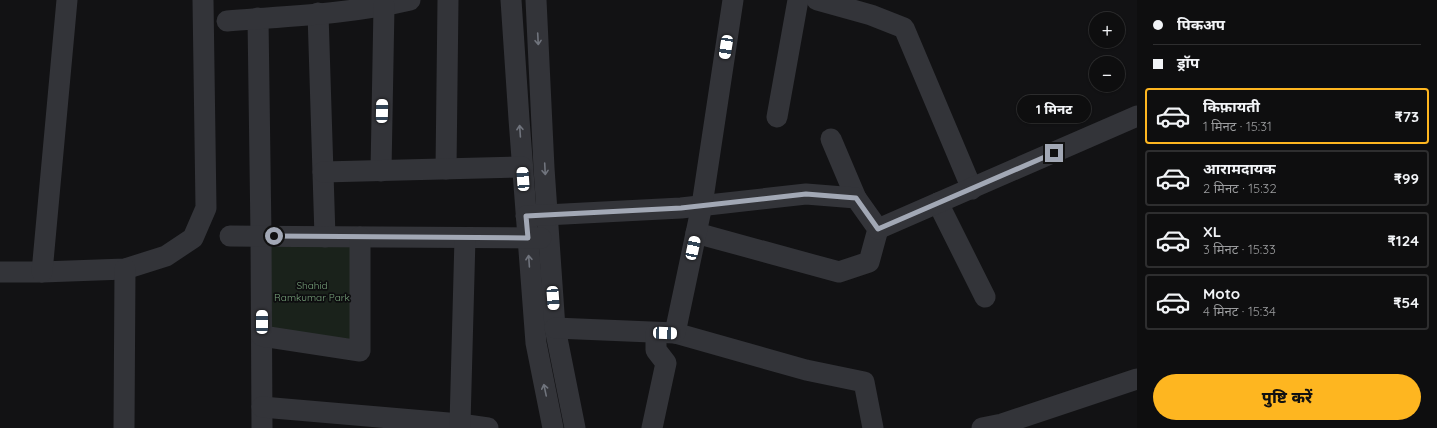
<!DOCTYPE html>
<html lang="hi">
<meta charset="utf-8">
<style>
body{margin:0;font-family:Quicksand,"Noto Sans Devanagari",sans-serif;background:#1c1c1d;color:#f1f3f6;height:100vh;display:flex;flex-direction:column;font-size:15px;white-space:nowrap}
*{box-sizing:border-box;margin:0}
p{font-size:13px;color:#9b9c9e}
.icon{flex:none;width:22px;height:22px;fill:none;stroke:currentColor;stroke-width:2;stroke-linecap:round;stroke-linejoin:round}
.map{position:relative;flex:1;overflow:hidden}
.drawer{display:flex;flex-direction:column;background:#0e0e0f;width:300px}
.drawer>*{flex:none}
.banner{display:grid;align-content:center;height:88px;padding:0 16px;background:#0e0e0f}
.tools{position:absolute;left:1089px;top:12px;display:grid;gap:8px}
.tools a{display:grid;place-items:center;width:36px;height:36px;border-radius:50%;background:#0e0e0f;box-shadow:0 1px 3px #0004,0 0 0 1px #2e2e2f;font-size:20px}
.end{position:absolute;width:18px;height:18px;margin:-9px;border:5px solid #a2a8b5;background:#111;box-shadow:0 0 0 2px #111}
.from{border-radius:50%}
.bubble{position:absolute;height:28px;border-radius:14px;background:#0e0e0f;box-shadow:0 1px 3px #0004,0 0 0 1px #2e2e2f;font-size:13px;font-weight:800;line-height:28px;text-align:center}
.car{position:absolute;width:12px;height:24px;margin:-12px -6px;border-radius:5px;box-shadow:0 0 3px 1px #0007;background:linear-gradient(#fff 24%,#345 0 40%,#fff 0 76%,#345 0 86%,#fff 0)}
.banner b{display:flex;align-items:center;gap:14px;height:38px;font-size:15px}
.banner b+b{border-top:1px solid #2e2e2f}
.banner i{width:10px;height:10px;background:#f1f3f6}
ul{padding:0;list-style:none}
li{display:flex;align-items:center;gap:12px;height:56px;margin:0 8px 6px;padding:0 8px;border:2px solid #2e2e2f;border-radius:4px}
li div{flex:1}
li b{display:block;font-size:15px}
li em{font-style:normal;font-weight:800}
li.current{border-color:#feb620}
li>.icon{width:36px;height:36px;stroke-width:1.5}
.button{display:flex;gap:8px;margin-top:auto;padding:8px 16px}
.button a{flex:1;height:46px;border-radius:24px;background:#feb620;color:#111;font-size:16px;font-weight:800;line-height:46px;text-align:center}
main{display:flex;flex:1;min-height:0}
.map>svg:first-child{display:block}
.green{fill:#1a221b}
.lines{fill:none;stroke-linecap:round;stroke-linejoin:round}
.minor{stroke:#333439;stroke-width:21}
.oneway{stroke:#70747d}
.route{stroke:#a2a8b5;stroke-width:5}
.labels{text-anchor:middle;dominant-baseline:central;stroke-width:3.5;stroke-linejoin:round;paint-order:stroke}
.park-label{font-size:10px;fill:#78a27b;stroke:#0d0d0f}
</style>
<main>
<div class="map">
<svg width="1137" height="428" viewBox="0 0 1137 428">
<rect width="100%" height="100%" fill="#121214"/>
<polygon class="green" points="357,246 353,340 268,334 270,247"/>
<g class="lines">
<g class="minor">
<polyline points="511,0 519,119 536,343 553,428"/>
<polyline points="536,0 544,168 555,328 575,428"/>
<polyline points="817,0 871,15 904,28 972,189"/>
<polyline points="318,13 325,237"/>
<polyline points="258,18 261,236 262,428"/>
<path d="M227 21C288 16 351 14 410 0"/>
<polyline points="777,117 798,0"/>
<polyline points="831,139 856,198"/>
<polyline points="446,169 448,0"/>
<polyline points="381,171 384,6"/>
<polyline points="323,172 522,167"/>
<polyline points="938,203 985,297"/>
<polyline points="526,216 681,208 806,194 856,198 878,229 869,262 839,272 696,233"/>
<polyline points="878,229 1137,116"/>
<polyline points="230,236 541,238"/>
<polyline points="0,272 42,272 125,269 166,256 193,238 206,208 203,0"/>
<polyline points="42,272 67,0"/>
<polyline points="555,328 675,333 806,370 864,382 873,428"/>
<polyline points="675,333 702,205 733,0"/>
<polyline points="262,336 360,351 360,237"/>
<polyline points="262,407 460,424 488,428"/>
<polyline points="460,424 465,238"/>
<polyline points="124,428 125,269"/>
<polyline points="652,428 666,363 656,350 656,333"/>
<polyline points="982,428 1002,424 1137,379"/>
</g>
</g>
<defs><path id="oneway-shaft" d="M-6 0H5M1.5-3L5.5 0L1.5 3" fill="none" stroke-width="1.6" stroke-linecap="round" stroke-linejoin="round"/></defs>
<g class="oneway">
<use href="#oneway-shaft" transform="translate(538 39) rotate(87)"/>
<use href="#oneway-shaft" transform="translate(520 131) rotate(-94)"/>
<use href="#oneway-shaft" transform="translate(545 169) rotate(87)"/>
<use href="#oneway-shaft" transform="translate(529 261) rotate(-94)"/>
<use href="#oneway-shaft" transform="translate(545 390) rotate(-102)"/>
</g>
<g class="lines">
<polyline class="route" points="274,236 528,238 526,216 681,208 806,194 856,198 878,229 1054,153"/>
</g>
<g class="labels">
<g class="park-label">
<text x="312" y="285">Shahid<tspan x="312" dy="12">Ramkumar Park</tspan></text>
</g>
</g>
</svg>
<div class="tools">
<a>+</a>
<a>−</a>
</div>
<i class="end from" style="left:274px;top:236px"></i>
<i class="end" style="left:1054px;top:153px"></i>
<div class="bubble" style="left:1017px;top:95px;width:74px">1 मिनट</div>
<i class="car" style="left:726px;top:47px;rotate:189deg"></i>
<i class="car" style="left:382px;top:111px;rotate:1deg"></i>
<i class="car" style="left:523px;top:179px;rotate:356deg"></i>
<i class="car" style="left:693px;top:248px;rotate:12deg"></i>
<i class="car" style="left:553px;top:298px;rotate:176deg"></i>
<i class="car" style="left:262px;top:322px;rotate:0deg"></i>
<i class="car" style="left:665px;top:333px;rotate:92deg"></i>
</div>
<section class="drawer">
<div class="banner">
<b><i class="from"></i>पिकअप</b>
<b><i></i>ड्रॉप</b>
</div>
<ul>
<li class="current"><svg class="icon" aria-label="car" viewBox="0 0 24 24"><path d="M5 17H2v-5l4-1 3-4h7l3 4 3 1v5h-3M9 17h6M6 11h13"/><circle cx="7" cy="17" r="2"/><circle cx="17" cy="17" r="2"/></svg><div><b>किफ़ायती</b><p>1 मिनट · 15:31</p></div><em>₹73</em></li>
<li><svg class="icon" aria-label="car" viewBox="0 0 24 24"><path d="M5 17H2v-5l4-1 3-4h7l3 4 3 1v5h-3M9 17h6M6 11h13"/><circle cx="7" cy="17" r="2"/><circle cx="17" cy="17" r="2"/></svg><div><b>आरामदायक</b><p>2 मिनट · 15:32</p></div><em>₹99</em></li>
<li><svg class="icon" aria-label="car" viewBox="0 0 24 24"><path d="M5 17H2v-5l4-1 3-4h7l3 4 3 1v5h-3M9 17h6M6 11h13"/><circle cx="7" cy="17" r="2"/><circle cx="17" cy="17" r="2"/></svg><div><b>XL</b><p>3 मिनट · 15:33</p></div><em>₹124</em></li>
<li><svg class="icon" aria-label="car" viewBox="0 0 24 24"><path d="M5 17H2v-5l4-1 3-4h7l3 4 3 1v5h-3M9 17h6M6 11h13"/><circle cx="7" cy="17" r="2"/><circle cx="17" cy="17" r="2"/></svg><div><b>Moto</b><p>4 मिनट · 15:34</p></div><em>₹54</em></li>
</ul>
<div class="button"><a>पुष्टि करें</a></div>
</section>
</main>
